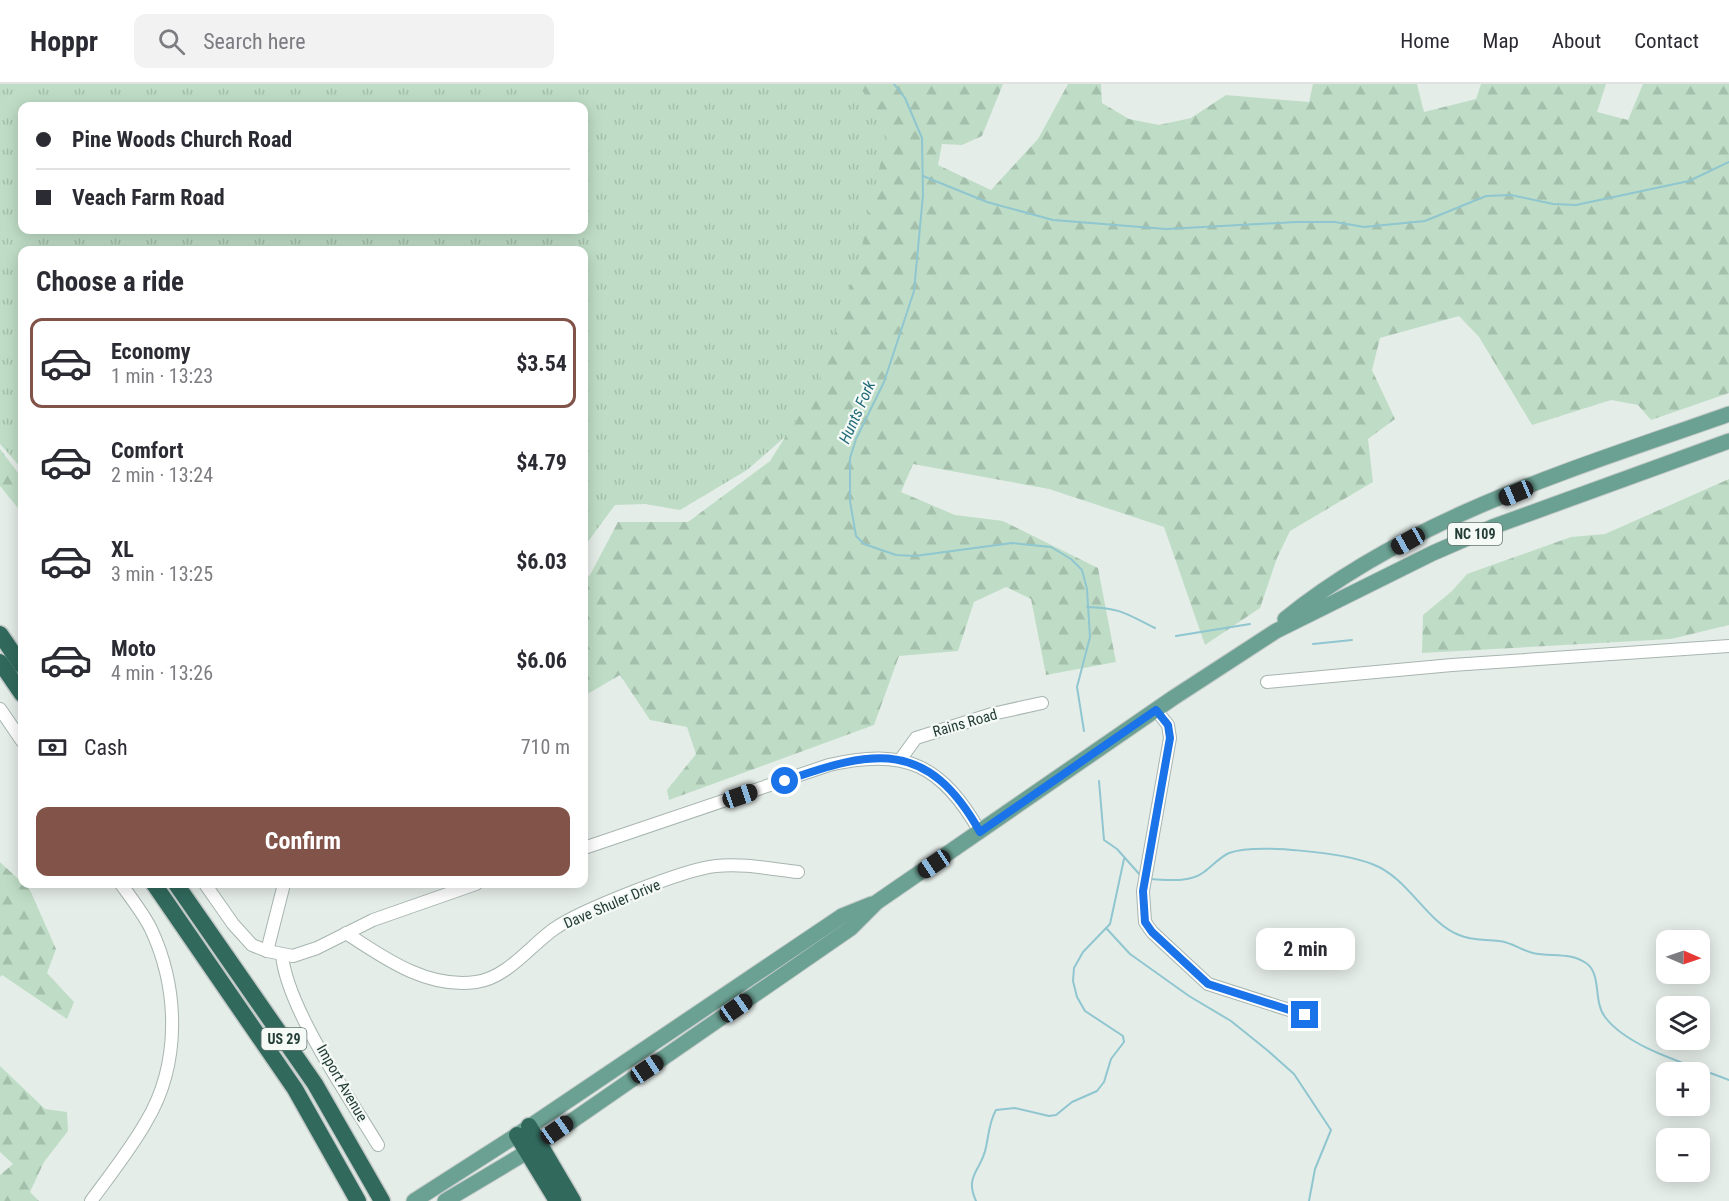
<!DOCTYPE html>
<meta charset="utf-8">
<style>
body{margin:0;font-family:"Roboto Condensed",sans-serif;background:#f2f2f3;color:#2b2b33;height:100vh;display:flex;flex-direction:column;font-size:22px;white-space:nowrap}
*{box-sizing:border-box;margin:0}
p{font-size:20px;color:#7c7c81}
.icon{flex:none;width:33px;height:33px;fill:none;stroke:currentColor;stroke-width:2;stroke-linecap:round;stroke-linejoin:round}
.map{position:relative;flex:1;overflow:hidden}
.drawer{position:absolute;left:18px;top:162px;width:570px;height:642px;display:flex;flex-direction:column;background:#fff;border-radius:12px;box-shadow:0 3px 15px #0003}
.drawer>*{flex:none}
.guide{position:absolute;left:18px;top:18px;width:570px;height:132px;border-radius:12px;box-shadow:0 3px 15px #0003;display:grid;align-content:center;height:132px;padding:0 18px;background:#fff}
.needle{width:39px;rotate:92deg}
.tools{position:absolute;left:1656px;top:846px;display:grid;gap:12px}
.tools a{display:grid;place-items:center;width:54px;height:54px;border-radius:12px;background:#fff;box-shadow:0 3px 15px #0003;font-size:30px}
.end{position:absolute;width:27px;height:27px;margin:-14px;border:8px solid #1a73e8;background:#fff;box-shadow:0 0 0 3px #fff}
.from{border-radius:50%}
.bubble{position:absolute;height:42px;border-radius:12px;background:#fff;box-shadow:0 3px 15px #0003;font-size:20px;font-weight:700;line-height:42px;text-align:center}
.car{position:absolute;width:18px;height:36px;margin:-18px -9px;border-radius:8px;box-shadow:0 0 4px 2px #0007;background:linear-gradient(#222 24%,#8ab4d8 0 40%,#222 0 76%,#8ab4d8 0 86%,#222 0)}
.guide b{display:flex;align-items:center;gap:21px;height:57px;font-size:22px}
.guide b+b{border-top:2px solid #e1e1e2}
.guide i{width:15px;height:15px;background:#2b2b33}
ul{padding:0;list-style:none}
li{display:flex;align-items:center;gap:18px;height:90px;margin:0 12px 9px;padding:0 6px;border:3px solid transparent;border-radius:12px}
li div{flex:1}
li b{display:block;font-size:22px}
li em{font-style:normal;font-weight:700}
li.on{border-color:#825349}
li>.icon{width:54px;height:54px;stroke-width:1.5}
h2{padding:0 18px;font-size:27px;line-height:72px}
.pay{display:flex;align-items:center;gap:15px;height:66px;padding:0 18px;font-size:22px}
.pay p{margin-inline-start:auto}
.primary-button{display:flex;gap:12px;margin-top:auto;padding:12px 18px}
.primary-button a{flex:1;height:69px;border-radius:12px;background:#825349;color:#fff;font-size:24px;font-weight:700;line-height:69px;text-align:center}
header{display:flex;align-items:center;gap:36px;box-sizing:border-box;height:84px;padding:0 30px;background:#fff;border-bottom:2px solid #e1e1e2}
header strong{font-size:28px}
nav{display:flex;gap:33px;margin-inline-start:auto;font-size:21px}
.search{width:420px;height:54px;background:#f2f2f3;display:flex;align-items:center;gap:15px;box-sizing:border-box;padding:0 21px;border-radius:12px;color:#7c7c81;font-size:22px}
.map>svg:first-child{display:block}
.grass{fill:url(#grass-tufts);fill-rule:evenodd}
.forest{fill:url(#forest-firs)}
.lines{fill:none;stroke-linecap:round;stroke-linejoin:round}
.stream{stroke:#8fc6cf;stroke-width:2}
.minor-casing{stroke:#a7b5b0;stroke-width:14}
.major-casing{stroke:#c2c9c7;stroke-width:17}
.highway-casing{stroke:#c2c9c7;stroke-width:19}
.minor{stroke:#fff;stroke-width:12}
.major{stroke:#6ba192;stroke-width:15}
.highway{stroke:#31695d;stroke-width:16}
.route{stroke:#1a73e8;stroke-width:8}
.labels{text-anchor:middle;dominant-baseline:central;stroke-width:4.5;stroke-linejoin:round;paint-order:stroke}
.shield{fill:#f5faf7;stroke:#637671;stroke-width:1.5}
.shield-label{font-size:14px;font-weight:bold;fill:#243e37}
.street-label{font-size:15px;fill:#243e37;stroke:#f5faf7}
.water-label{font-size:16px;font-style:italic;fill:#216b78;stroke:#f5faf7}
</style>
<header>
<strong>Hoppr</strong>
<div class="search"><svg class="icon" aria-label="search" viewBox="0 0 24 24"><circle cx="10" cy="10" r="6"/><path d="M15 15l6 6"/></svg>Search here</div>
<nav><a>Home</a><a>Map</a><a>About</a><a>Contact</a></nav>
</header>
<div class="map">
<svg width="1729" height="1117" viewBox="0 0 1729 1117">
<defs>
<pattern id="grass-tufts" width="24" height="20" patternUnits="userSpaceOnUse" patternTransform="scale(1.5)"><rect width="24" height="20" fill="#bfddc6"/><path d="M3 7l-1-3M5 7V3M7 7l1-3M15 17l-1-3M17 17v-4M19 17l1-3" fill="none" stroke="#a4bfab"/></pattern>
<pattern id="forest-firs" width="22" height="20" patternUnits="userSpaceOnUse" patternTransform="scale(1.5)"><rect width="22" height="20" fill="#bfddc6"/><path d="M5 1l3.5 6h-7zM16 11l3.5 6h-7z" fill="#a4bfab"/></pattern>
</defs>
<rect width="100%" height="100%" fill="#e5ede9"/>
<path class="grass" d="M0 0H866L893 40 876 137 810 331 747 386 680 426 645 420 615 421 584 463V166H22V385L0 360ZM22 22H584V146H22Z"/>
<g class="forest">
<polygon points="858,0 1003,0 982,52 962,61 942,60 938,81 991,106 1038,55 1068,0 1101,0 1102,19 1129,35 1159,41 1191,34 1226,11 1309,18 1313,0 1417,0 1424,28 1476,15 1481,0 1606,0 1597,28 1628,36 1643,0 1729,0 1729,309 1651,336 1638,321 1611,316 1532,341 1479,253 1459,232 1380,254 1372,286 1395,335 1368,355 1373,398 1290,447 1277,474 1260,524 1205,561 1164,443 1049,405 913,380 901,408 955,431 1003,437 1098,484 1116,578 1046,591 1031,515 1006,503 974,518 958,567 899,572 874,641 669,716 667,706 696,670 687,643 650,636 620,591 584,612 584,495 590,491 618,438 688,438 770,377 818,301 860,171 886,54 879,32"/>
<polygon points="0,365 22,394 22,429 0,402"/>
<polygon points="1729,395 1729,541 1671,555 1422,569 1423,531 1452,507 1467,490 1571,453 1605,450"/>
<polygon points="0,778 30,806 56,865 47,889 74,918 67,935 2,891 0,893"/>
<polygon points="0,982 45,1025 67,1028 68,1047 44,1078 30,1108 39,1117 0,1117 0,1091 13,1080 0,1068"/>
</g>
<g class="lines">
<g class="stream">
<polyline points="894,0 905,14 922,54 923,111 914,207 884,298 856,355 850,374 850,417 856,452 864,460 896,471 915,472 1012,459 1051,463 1071,475 1082,486 1087,505 1090,553 1077,603 1084,647"/>
<polyline points="923,92 987,118 1053,136 1166,145 1296,138 1335,138 1364,143 1425,137 1486,112 1511,111 1553,120 1576,121 1689,97 1729,78"/>
<path d="M1087 523C1122 524 1126 530 1155 544"/>
<polyline points="1176,552 1250,540"/>
<polyline points="1313,560 1352,556"/>
<polyline points="1099,697 1104,756 1117,765 1141,792"/>
<path d="M1151 795C1168 796 1190 799 1204 788 1212 782 1220 773 1229 769 1257 759 1344 769 1372 780 1408 793 1427 839 1459 851 1472 857 1485 855 1499 857 1511 858 1521 866 1533 869 1551 873 1570 868 1586 879 1602 890 1593 918 1605 933 1629 965 1692 981 1729 996"/>
<polyline points="1106,844 1130,870 1189,912 1231,937 1267,966 1294,990 1331,1046 1315,1085 1309,1117"/>
<path d="M976 1117C964 1091 982 1086 986 1063 989 1050 989 1038 996 1026L1015 1024 1049 1032 1056 1031 1072 1018 1097 1007 1104 998 1111 975 1124 958 1123 952 1085 927 1077 913 1073 897 1074 884 1083 868 1110 840 1124 775"/>
</g>
<defs>
<g id="minor">
<polyline points="1267,598 1452,581 1729,562"/>
<polyline points="0,625 22,657"/>
<polyline points="1156,626 1168,641 1170,654 1143,807 1145,838 1152,848 1208,900 1305,931"/>
<polyline points="900,676 916,654 992,630 1042,619"/>
<path d="M584 764 829 681C905 663 942 681 980 748"/>
<polyline points="205,800 233,840 252,861 267,867 293,872 317,864 373,836 476,800"/>
<path d="M346 849C384 874 427 905 476 898 507 894 530 862 554 845 579 827 685 785 716 782 743 779 771 785 798 788"/>
<polyline points="267,867 284,800"/>
<path d="M282 871C287 924 349 1013 378 1061"/>
<path d="M91 1117C110 1091 130 1066 146 1038 181 980 179 905 151 845 143 829 131 814 121 800"/>
</g>
<g id="major">
<path d="M1285 535C1412 432 1577 384 1729 330"/>
<polyline points="414,1117 517,1051 842,832 872,820"/>
<polyline points="445,1117 527,1068 851,844 877,818 1173,614 1276,547 1433,469 1495,442 1729,357"/>
</g>
<g id="highway">
<polyline points="0,550 22,582"/>
<polyline points="0,578 22,610"/>
<polyline points="154,800 295,1005 358,1117"/>
<polyline points="176,800 315,1000 382,1117"/>
<polyline points="529,1042 573,1117"/>
<polyline points="517,1051 557,1117"/>
</g>
</defs>
<use href="#minor" class="minor-casing"/>
<use href="#major" class="major-casing"/>
<use href="#highway" class="highway-casing"/>
<use href="#minor" class="minor"/>
<use href="#major" class="major"/>
<use href="#highway" class="highway"/>
</g>
<g class="lines">
<path class="route" d="M785 697C874 665 928 655 980 748L1156 626 1168 641 1170 654 1143 807 1145 838 1152 848 1208 900 1305 931"/>
</g>
<g class="labels">
<g class="shield">
<rect x="1448" y="439" width="54" height="22" rx="4.5"/>
<rect x="261.5" y="944" width="45" height="22" rx="4.5"/>
</g>
<g class="shield-label">
<text x="1475" y="450">NC 109</text>
<text x="284" y="955">US 29</text>
</g>
<g class="street-label">
<text transform="translate(965 639) rotate(-16)">Rains Road</text>
<text transform="translate(612 820) rotate(-23)">Dave Shuler Drive</text>
<text transform="translate(342 999) rotate(60)">Import Avenue</text>
</g>
<g class="water-label">
<text transform="translate(857 328) rotate(-66)">Hunts Fork</text>
</g>
</g>
</svg>
<div class="tools">
<a><svg class="needle" viewBox="-14 -14 28 28"><path d="M0-13l5 13h-10z" fill="#e53935"/><path d="M0 13l5-13h-10z" fill="#7c7c81"/></svg></a>
<a><svg class="icon" aria-label="layers" viewBox="0 0 24 24"><path d="M12 4l9 5-9 5-9-5zM3 14l9 5 9-5"/></svg></a>
<a>+</a>
<a>−</a>
</div>
<i class="end from" style="left:785px;top:697px"></i>
<i class="end" style="left:1305px;top:931px"></i>
<div class="bubble" style="left:1256px;top:844px;width:99px">2 min</div>
<i class="car" style="left:1516px;top:409px;rotate:247deg"></i>
<i class="car" style="left:1408px;top:457px;rotate:241deg"></i>
<i class="car" style="left:740px;top:712px;rotate:71deg"></i>
<i class="car" style="left:934px;top:780px;rotate:236deg"></i>
<i class="car" style="left:736px;top:924px;rotate:55deg"></i>
<i class="car" style="left:647px;top:985px;rotate:56deg"></i>
<i class="car" style="left:557px;top:1046px;rotate:55deg"></i>
<div class="guide">
<b><i class="from"></i>Pine Woods Church Road</b>
<b><i></i>Veach Farm Road</b>
</div>
<section class="drawer">
<h2>Choose a ride</h2>
<ul>
<li class="on"><svg class="icon" aria-label="car" viewBox="0 0 24 24"><path d="M5 17H2v-5l4-1 3-4h7l3 4 3 1v5h-3M9 17h6M6 11h13"/><circle cx="7" cy="17" r="2"/><circle cx="17" cy="17" r="2"/></svg><div><b>Economy</b><p>1 min · 13:23</p></div><em>$3.54</em></li>
<li><svg class="icon" aria-label="car" viewBox="0 0 24 24"><path d="M5 17H2v-5l4-1 3-4h7l3 4 3 1v5h-3M9 17h6M6 11h13"/><circle cx="7" cy="17" r="2"/><circle cx="17" cy="17" r="2"/></svg><div><b>Comfort</b><p>2 min · 13:24</p></div><em>$4.79</em></li>
<li><svg class="icon" aria-label="car" viewBox="0 0 24 24"><path d="M5 17H2v-5l4-1 3-4h7l3 4 3 1v5h-3M9 17h6M6 11h13"/><circle cx="7" cy="17" r="2"/><circle cx="17" cy="17" r="2"/></svg><div><b>XL</b><p>3 min · 13:25</p></div><em>$6.03</em></li>
<li><svg class="icon" aria-label="car" viewBox="0 0 24 24"><path d="M5 17H2v-5l4-1 3-4h7l3 4 3 1v5h-3M9 17h6M6 11h13"/><circle cx="7" cy="17" r="2"/><circle cx="17" cy="17" r="2"/></svg><div><b>Moto</b><p>4 min · 13:26</p></div><em>$6.06</em></li>
</ul>
<div class="pay"><svg class="icon" aria-label="cash" viewBox="0 0 24 24"><path d="M3 7h18v10H3z"/><circle cx="12" cy="12" r="2"/></svg>Cash<p>710 m</p></div>
<div class="primary-button"><a>Confirm</a></div>
</section>
</div>
